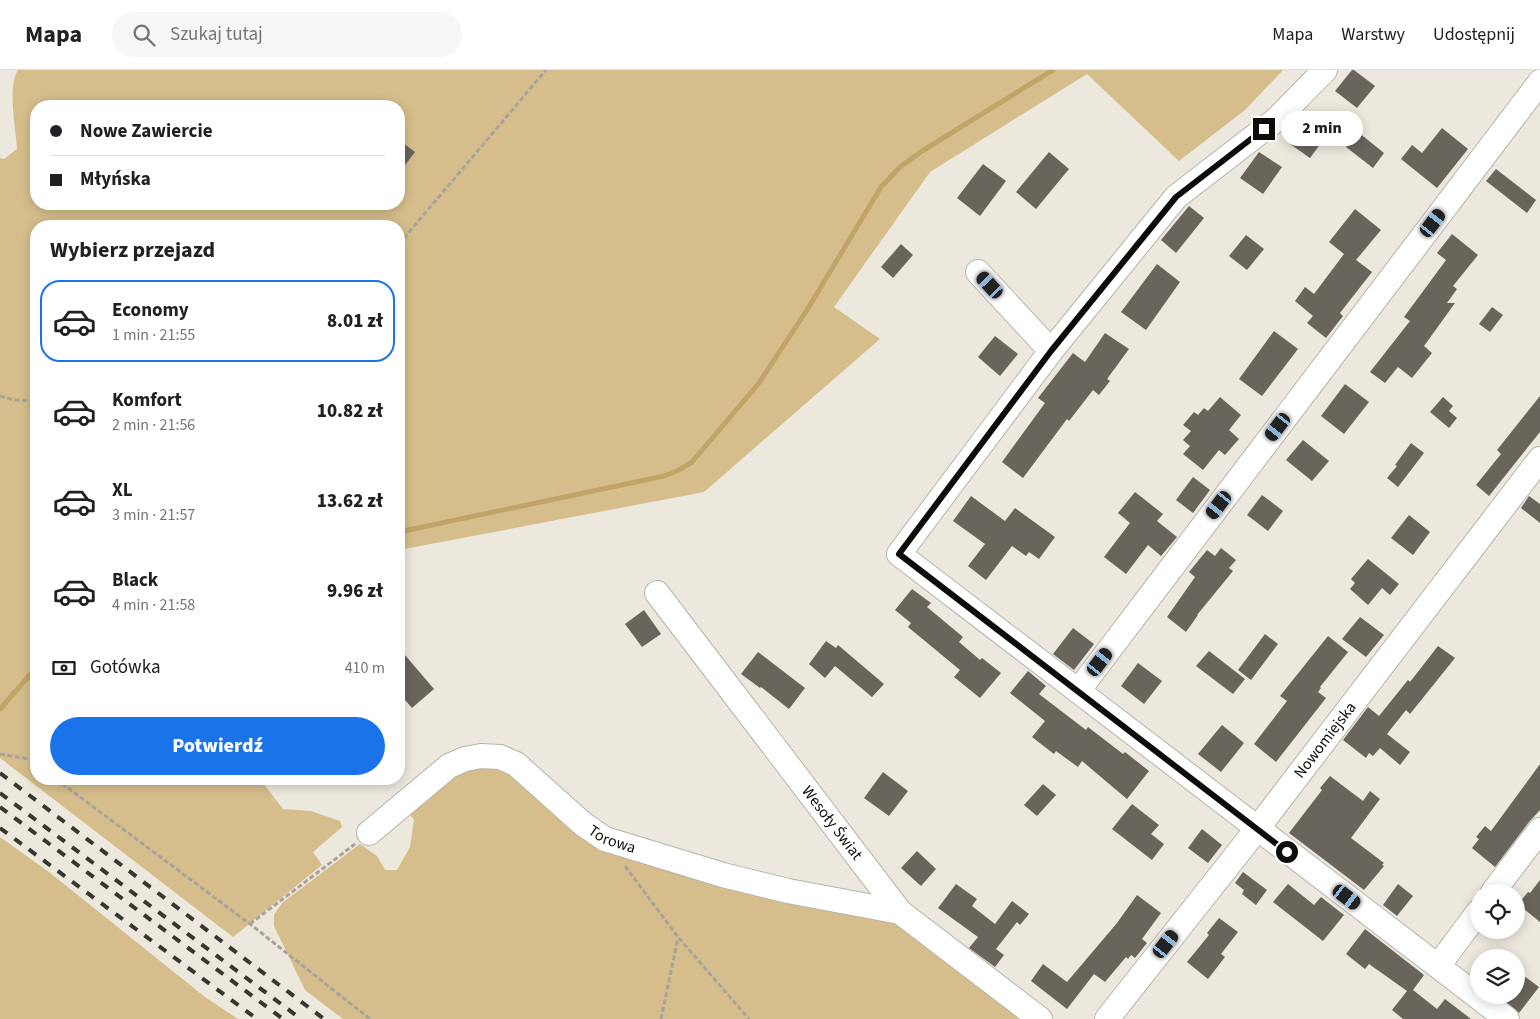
<!DOCTYPE html>
<html lang="pl">
<meta charset="utf-8">
<style>
body{margin:0;font-family:"Source Sans 3",sans-serif;background:#f6f6f6;color:#202124;height:100vh;display:flex;flex-direction:column;font-size:19px;white-space:nowrap}
*{box-sizing:border-box;margin:0}
p{font-size:16px;color:#757577}
.icon{flex:none;width:28px;height:28px;fill:none;stroke:currentColor;stroke-width:2;stroke-linecap:round;stroke-linejoin:round}
.map{position:relative;flex:1;overflow:hidden}
.details{position:absolute;left:30px;top:150px;width:375px;height:565px;display:flex;flex-direction:column;background:#fff;border-radius:20px;box-shadow:0 2px 12px #0003}
.details>*{flex:none}
.hud{position:absolute;left:30px;top:30px;width:375px;height:110px;border-radius:20px;box-shadow:0 2px 12px #0003;display:grid;align-content:center;height:110px;padding:0 20px;background:#fff}
.buttons{position:absolute;left:1470px;top:814px;display:grid;gap:10px}
.buttons a{display:grid;place-items:center;width:55px;height:55px;border-radius:50%;background:#fff;box-shadow:0 2px 12px #0003;font-size:25px}
.end{position:absolute;width:22px;height:22px;margin:-11px;border:6px solid #0e0c09;background:#fff;box-shadow:0 0 0 2px #fff}
.from{border-radius:50%}
.bubble{position:absolute;height:35px;border-radius:18px;background:#fff;box-shadow:0 2px 12px #0003;font-size:16px;font-weight:800;line-height:35px;text-align:center}
.car{position:absolute;width:15px;height:30px;margin:-15px -8px;border-radius:6px;box-shadow:0 0 4px 1px #0007;background:linear-gradient(#222 24%,#8ab4d8 0 40%,#222 0 76%,#8ab4d8 0 86%,#222 0)}
.hud b{display:flex;align-items:center;gap:18px;height:48px;font-size:19px}
.hud b+b{border-top:1px solid #e0e0e0}
.hud i{width:12px;height:12px;background:#202124}
ul{padding:0;list-style:none}
li{display:flex;align-items:center;gap:15px;height:82px;margin:0 10px 8px;padding:0 10px;border:2px solid transparent;border-radius:20px}
li div{flex:1}
li b{display:block;font-size:19px}
li em{font-style:normal;font-weight:800}
li.on{border-color:#1a73e8}
li>.icon{width:45px;height:45px;stroke-width:1.5}
h2{padding:0 20px;font-size:22px;line-height:60px}
.pay{display:flex;align-items:center;gap:12px;height:55px;padding:0 20px;font-size:19px}
.pay p{margin-inline-start:auto}
.action{display:flex;gap:10px;margin-top:auto;padding:10px 20px}
.action a{flex:1;height:58px;border-radius:30px;background:#1a73e8;color:#fff;font-size:20px;font-weight:800;line-height:58px;text-align:center}
header{display:flex;align-items:center;gap:30px;box-sizing:border-box;height:70px;padding:0 25px;background:#fff;border-bottom:1px solid #e0e0e0}
header strong{font-size:24px}
nav{display:flex;gap:28px;margin-inline-start:auto;font-size:18px}
.search{width:350px;height:45px;background:#f6f6f6;display:flex;align-items:center;gap:12px;box-sizing:border-box;padding:0 18px;border-radius:28px;color:#757577;font-size:19px}
.map>svg:first-child{display:block}
.green{fill:#d6be8c;fill-rule:evenodd}
.lines{fill:none;stroke-linecap:round;stroke-linejoin:round}
.stream{stroke:#c1a467;stroke-width:5}
.building{fill:#6a655c}
.minor-casing{stroke:#b8b3a9;stroke-width:26}
.path{stroke:#a8a49c;stroke-width:3;stroke-dasharray:5 2.5;stroke-linecap:butt}
.minor{stroke:#fff;stroke-width:24}
.rail{stroke:#383631;stroke-width:4;stroke-dasharray:9 9;stroke-linecap:butt}
.route{stroke:#0e0c09;stroke-width:6}
.labels{text-anchor:middle;dominant-baseline:central;stroke-width:5;stroke-linejoin:round;paint-order:stroke}
.street-label{font-size:16px;fill:#0e0c09;stroke:#ede8dd}
</style>
<header>
<strong>Mapa</strong>
<div class="search"><svg class="icon" aria-label="search" viewBox="0 0 24 24"><circle cx="10" cy="10" r="6"/><path d="M15 15l6 6"/></svg>Szukaj tutaj</div>
<nav><a>Mapa</a><a>Warstwy</a><a>Udostępnij</a></nav>
</header>
<div class="map">
<svg width="1540" height="949" viewBox="0 0 1540 949">
<rect width="100%" height="100%" fill="#ede8dd"/>
<g class="green">
<path d="M18 0H1283L1245 40 1179 91 1087 4 930 102 834 237 880 269 704 422 399 480V156H36V709H260L283 739 311 741 340 751 342 757 313 782 322 795 233 867 0 688V88L4 89 17 79C16 59 7 17 18 0ZM36 36H399V134H36Z"/>
<polygon points="486,695 513,702 579,761 884,844 1026,949 343,949 305,920 274,856 274,845 282,833 360,774 377,786 385,800 397,800 410,777 414,750 406,739 439,710"/>
<polygon points="0,767 49,802 205,927 238,949 0,949"/>
</g>
<g class="lines">
<g class="stream">
<polyline points="399,462 664,406 679,400 692,392 759,313 807,240 881,117 900,97 922,81 1053,0"/>
<polyline points="0,639 36,598"/>
</g>
</g>
<g class="building">
<polygon points="1352,0 1354,0 1375,16 1357,38 1335,21"/>
<polygon points="1311,46 1330,61 1310,88 1290,74"/>
<polygon points="1442,58 1468,79 1437,118 1401,89 1412,75 1422,83"/>
<polygon points="1358,62 1384,83 1373,98 1346,77"/>
<polygon points="399,70 415,82 399,103"/>
<polygon points="1049,82 1069,99 1036,139 1016,122"/>
<polygon points="1259,82 1282,97 1263,124 1240,108"/>
<polygon points="983,94 1006,111 980,146 957,128"/>
<polygon points="1496,99 1536,130 1527,143 1486,111"/>
<polygon points="1189,136 1204,148 1176,183 1161,170"/>
<polygon points="1355,139 1381,160 1356,190 1372,202 1340,243 1343,246 1326,268 1307,253 1313,246 1295,231 1305,217 1314,224 1344,184 1329,172"/>
<polygon points="1452,164 1478,185 1453,216 1457,219 1447,233 1455,233 1424,276 1432,283 1412,308 1398,297 1385,313 1370,302 1410,251 1404,247 1446,190 1437,183"/>
<polygon points="1246,165 1264,179 1247,200 1229,186"/>
<polygon points="901,174 913,185 893,208 881,197"/>
<polygon points="1157,194 1180,212 1146,260 1121,242"/>
<polygon points="1492,237 1503,245 1490,262 1479,254"/>
<polygon points="1274,261 1298,279 1262,326 1239,309"/>
<polygon points="1105,263 1129,279 1107,309 1110,311 1099,325 1093,320 1069,351 1067,349 1023,408 1002,392 1045,333 1038,328 1073,283 1085,292"/>
<polygon points="995,266 1018,284 1000,306 978,287"/>
<polygon points="1345,314 1369,332 1344,364 1321,346"/>
<polygon points="1540,326 1540,362 1489,426 1476,415 1501,384 1497,380"/>
<polygon points="1220,327 1241,345 1229,360 1239,369 1225,385 1219,380 1203,400 1183,384 1190,376 1183,370 1191,361 1183,355 1194,342 1198,345 1204,338 1208,341"/>
<polygon points="1443,327 1453,336 1449,341 1457,348 1449,358 1430,342"/>
<polygon points="1303,370 1329,391 1312,411 1286,390"/>
<polygon points="1411,373 1424,383 1398,417 1387,408 1397,396 1395,395"/>
<polygon points="1193,407 1210,420 1193,443 1176,430"/>
<polygon points="1135,422 1163,444 1157,451 1177,467 1161,486 1148,475 1126,504 1104,487 1130,453 1118,443"/>
<polygon points="1262,425 1283,441 1268,461 1247,445"/>
<polygon points="971,426 1005,451 1015,438 1055,467 1039,489 1029,482 1026,486 1012,476 986,510 968,496 985,474 953,451"/>
<polygon points="1529,426 1540,434 1540,453 1521,438"/>
<polygon points="1409,445 1430,462 1413,485 1391,468"/>
<polygon points="1221,478 1236,490 1229,498 1233,501 1197,545 1198,545 1186,562 1167,547 1195,507 1189,502 1207,480 1215,486"/>
<polygon points="1368,489 1399,514 1390,525 1382,518 1368,535 1350,519 1355,513 1351,509"/>
<polygon points="912,519 931,533 927,537 963,567 959,572 980,590 982,588 1001,603 980,628 954,607 960,600 908,557 911,553 895,540"/>
<polygon points="644,540 661,564 642,577 625,554"/>
<polygon points="1360,547 1384,565 1366,587 1342,569"/>
<polygon points="1073,558 1094,574 1074,600 1053,584"/>
<polygon points="1265,564 1278,574 1251,610 1238,600"/>
<polygon points="1328,566 1348,582 1320,617 1321,618 1318,622 1326,628 1276,692 1254,674 1287,631 1280,626"/>
<polygon points="826,571 836,578 838,575 884,614 872,627 835,596 825,608 809,594"/>
<polygon points="1438,576 1455,588 1410,644 1406,640 1387,664 1410,682 1400,695 1380,678 1373,686 1369,683 1366,688 1343,670 1368,637 1379,646 1408,610 1410,612"/>
<polygon points="399,578 434,619 412,638 399,623"/>
<polygon points="1209,581 1245,609 1233,624 1196,596"/>
<polygon points="758,582 805,618 789,639 761,617 760,618 741,604"/>
<polygon points="1138,593 1162,611 1144,634 1121,616"/>
<polygon points="1028,601 1046,616 1039,624 1086,660 1088,657 1123,684 1125,682 1149,701 1127,729 1082,691 1078,697 1056,681 1054,684 1032,667 1045,651 1010,623"/>
<polygon points="1222,655 1244,673 1221,702 1198,684"/>
<polygon points="1540,694 1540,740 1529,752 1495,797 1472,778 1479,769 1476,767 1485,756 1491,761"/>
<polygon points="883,702 908,721 889,746 864,728"/>
<polygon points="1330,706 1363,731 1370,721 1380,729 1351,768 1384,793 1382,795 1384,796 1364,820 1289,763 1322,720 1320,718"/>
<polygon points="1043,714 1056,725 1037,746 1024,735"/>
<polygon points="1132,734 1159,755 1151,764 1164,774 1152,790 1112,759"/>
<polygon points="1202,759 1222,775 1208,793 1188,778"/>
<polygon points="917,781 936,799 921,816 901,798"/>
<polygon points="1243,802 1267,820 1256,835 1242,824 1244,820 1235,813"/>
<polygon points="1540,810 1540,852 1518,834 1528,822 1530,823"/>
<polygon points="956,814 977,829 972,836 995,854 1012,831 1029,844 1020,855 1017,852 996,879 1004,885 995,897 969,878 978,867 938,838"/>
<polygon points="1288,814 1314,835 1321,827 1344,845 1323,871 1273,832"/>
<polygon points="1398,814 1413,826 1397,846 1383,835"/>
<polygon points="1137,825 1161,843 1142,869 1147,873 1135,888 1131,885 1128,889 1126,887 1105,912 1094,904 1067,939 1031,911 1043,894 1067,912 1117,853"/>
<polygon points="1219,848 1238,862 1221,884 1225,887 1208,909 1187,892 1209,865 1207,863"/>
<polygon points="1365,859 1424,905 1413,920 1437,939 1445,929 1471,949 1403,949 1392,940 1407,921 1369,894 1365,899 1346,884"/>
<polygon points="1516,900 1539,917 1519,943 1498,925 1516,925"/>
</g>
<g class="lines">
<defs>
<g id="minor">
<polyline points="1325,0 1277,49 1176,127 1051,281 899,484 1507,949"/>
<polyline points="978,202 1051,281"/>
<path id="s1" d="M657 523 900 842 1040 949"/>
<polyline points="1078,621 1540,12"/>
<path id="s2" d="M369 763 449 696 465 689 481 686 500 687 516 694 583 754 605 769 723 805 788 821 900 842"/>
<polyline points="1493,822 1540,760"/>
<polyline points="1438,896 1479,841"/>
<path id="s3" d="M1107 949 1257 759 1540 389"/>
</g>
</defs>
<use href="#minor" class="minor-casing"/>
<g class="path">
<polyline points="399,174 546,0"/>
<polyline points="0,326 14,330 36,331"/>
<polyline points="0,684 29,689 36,694"/>
<polyline points="56,709 250,854 370,949"/>
<polyline points="625,796 678,867 749,949"/>
<polyline points="250,854 355,774"/>
<polyline points="661,949 678,868"/>
</g>
<use href="#minor" class="minor"/>
<g class="rail">
<polyline points="0,703 324,949"/>
<polyline points="0,723 301,949"/>
<polyline points="0,737 283,949"/>
<polyline points="0,758 257,949"/>
</g>
</g>
<g class="lines">
<polyline class="route" points="1264,59 1176,127 1051,281 899,484 1287,782"/>
</g>
<g class="labels">
<g class="street-label">
<text stroke="none"><textPath href="#s3" startOffset="354">Nowomiejska</textPath></text>
<text stroke="none"><textPath href="#s1" startOffset="289">Wesoły Świat</textPath></text>
<text stroke="none"><textPath href="#s2" startOffset="298">Torowa</textPath></text>
</g>
</g>
</svg>
<div class="buttons">
<a><svg class="icon" aria-label="locate" viewBox="0 0 24 24"><circle cx="12" cy="12" r="6"/><path d="M12 2v4M12 18v4M2 12h4M18 12h4"/></svg></a>
<a><svg class="icon" aria-label="layers" viewBox="0 0 24 24"><path d="M12 4l9 5-9 5-9-5zM3 14l9 5 9-5"/></svg></a>
</div>
<i class="end from" style="left:1287px;top:782px"></i>
<i class="end" style="left:1264px;top:59px"></i>
<div class="bubble" style="left:1281px;top:41px;width:82px">2 min</div>
<i class="car" style="left:1433px;top:153px;rotate:37deg"></i>
<i class="car" style="left:990px;top:215px;rotate:317deg"></i>
<i class="car" style="left:1278px;top:357px;rotate:217deg"></i>
<i class="car" style="left:1219px;top:435px;rotate:217deg"></i>
<i class="car" style="left:1100px;top:592px;rotate:37deg"></i>
<i class="car" style="left:1347px;top:827px;rotate:127deg"></i>
<i class="car" style="left:1166px;top:874px;rotate:38deg"></i>
<div class="hud">
<b><i class="from"></i>Nowe Zawiercie</b>
<b><i></i>Młyńska</b>
</div>
<section class="details">
<h2>Wybierz przejazd</h2>
<ul>
<li class="on"><svg class="icon" aria-label="car" viewBox="0 0 24 24"><path d="M5 17H2v-5l4-1 3-4h7l3 4 3 1v5h-3M9 17h6M6 11h13"/><circle cx="7" cy="17" r="2"/><circle cx="17" cy="17" r="2"/></svg><div><b>Economy</b><p>1 min · 21:55</p></div><em>8.01 zł</em></li>
<li><svg class="icon" aria-label="car" viewBox="0 0 24 24"><path d="M5 17H2v-5l4-1 3-4h7l3 4 3 1v5h-3M9 17h6M6 11h13"/><circle cx="7" cy="17" r="2"/><circle cx="17" cy="17" r="2"/></svg><div><b>Komfort</b><p>2 min · 21:56</p></div><em>10.82 zł</em></li>
<li><svg class="icon" aria-label="car" viewBox="0 0 24 24"><path d="M5 17H2v-5l4-1 3-4h7l3 4 3 1v5h-3M9 17h6M6 11h13"/><circle cx="7" cy="17" r="2"/><circle cx="17" cy="17" r="2"/></svg><div><b>XL</b><p>3 min · 21:57</p></div><em>13.62 zł</em></li>
<li><svg class="icon" aria-label="car" viewBox="0 0 24 24"><path d="M5 17H2v-5l4-1 3-4h7l3 4 3 1v5h-3M9 17h6M6 11h13"/><circle cx="7" cy="17" r="2"/><circle cx="17" cy="17" r="2"/></svg><div><b>Black</b><p>4 min · 21:58</p></div><em>9.96 zł</em></li>
</ul>
<div class="pay"><svg class="icon" aria-label="cash" viewBox="0 0 24 24"><path d="M3 7h18v10H3z"/><circle cx="12" cy="12" r="2"/></svg>Gotówka<p>410 m</p></div>
<div class="action"><a>Potwierdź</a></div>
</section>
</div>
